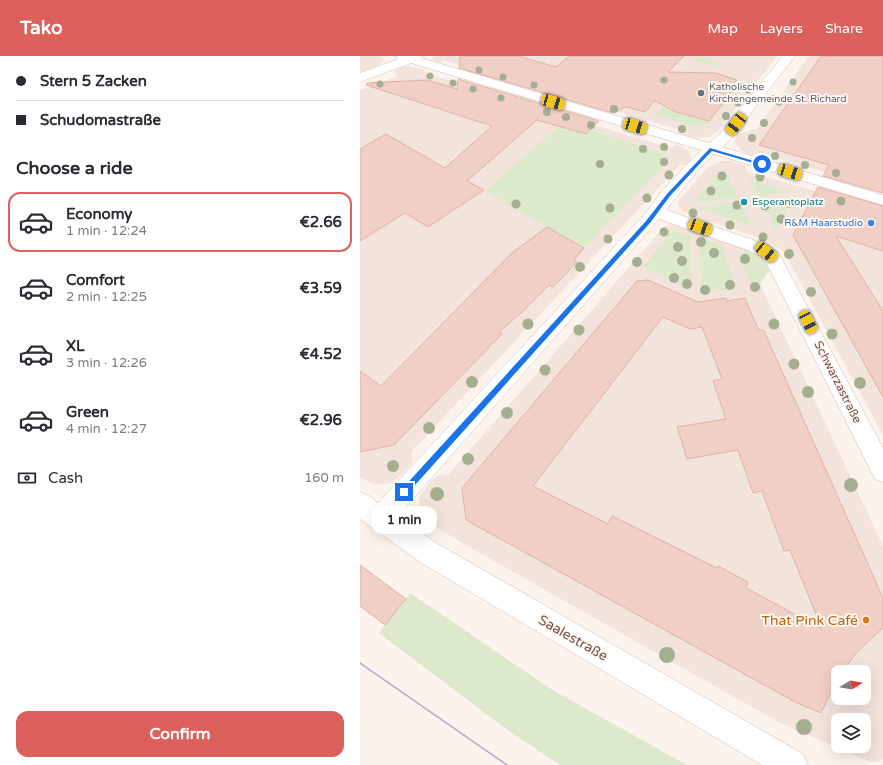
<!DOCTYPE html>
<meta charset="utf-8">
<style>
body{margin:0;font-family:"Varela Round",sans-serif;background:#f2f2f3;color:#2b2b33;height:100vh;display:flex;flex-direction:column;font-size:15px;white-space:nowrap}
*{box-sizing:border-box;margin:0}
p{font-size:13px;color:#7c7c81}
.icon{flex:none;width:22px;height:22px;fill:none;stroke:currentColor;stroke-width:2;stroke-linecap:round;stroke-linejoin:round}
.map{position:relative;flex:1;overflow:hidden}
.panel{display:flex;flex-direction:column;background:#fff;width:360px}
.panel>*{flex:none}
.guide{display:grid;align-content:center;height:88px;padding:0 16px;background:#fff}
.needle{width:26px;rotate:79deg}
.controls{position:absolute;left:471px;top:609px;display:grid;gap:8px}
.controls a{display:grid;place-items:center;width:40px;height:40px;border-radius:8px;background:#fff;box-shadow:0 4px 16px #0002;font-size:20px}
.end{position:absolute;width:18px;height:18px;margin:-9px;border:5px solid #1a73e8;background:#fff;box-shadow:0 0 0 2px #fff}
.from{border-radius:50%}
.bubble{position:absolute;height:28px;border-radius:12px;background:#fff;box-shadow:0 4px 16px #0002;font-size:13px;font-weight:800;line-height:28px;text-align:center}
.car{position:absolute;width:12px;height:24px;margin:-12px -6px;border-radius:5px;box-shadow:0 0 3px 1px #0007;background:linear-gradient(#f5c518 24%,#345 0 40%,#f5c518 0 76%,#345 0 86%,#f5c518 0)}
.guide b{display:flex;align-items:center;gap:14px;height:38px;font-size:15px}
.guide b+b{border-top:1px solid #e1e1e2}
.guide i{width:10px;height:10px;background:#2b2b33}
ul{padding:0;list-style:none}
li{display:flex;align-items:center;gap:12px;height:60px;margin:0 8px 6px;padding:0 8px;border:2px solid transparent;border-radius:12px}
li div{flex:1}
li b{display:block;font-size:15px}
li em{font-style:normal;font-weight:800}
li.selected{border-color:#dc605b}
li>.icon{width:36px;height:36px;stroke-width:1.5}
h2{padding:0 16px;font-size:18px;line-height:48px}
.pay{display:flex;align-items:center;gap:10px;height:44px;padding:0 16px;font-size:15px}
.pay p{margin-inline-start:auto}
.action{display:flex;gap:8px;margin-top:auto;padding:8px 16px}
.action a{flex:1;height:46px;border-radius:12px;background:#dc605b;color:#fff;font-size:16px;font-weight:800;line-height:46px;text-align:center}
header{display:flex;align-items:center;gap:24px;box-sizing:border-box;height:56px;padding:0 20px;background:#dc605b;color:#fff}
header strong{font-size:19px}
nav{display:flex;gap:22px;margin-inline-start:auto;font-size:14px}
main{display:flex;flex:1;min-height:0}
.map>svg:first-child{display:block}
.residential{fill:#f3e4db;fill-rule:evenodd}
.green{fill:#dde9cb}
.building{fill:#efcfc6;stroke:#e1b2a7;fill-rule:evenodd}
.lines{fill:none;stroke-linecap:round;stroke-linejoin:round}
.street-casing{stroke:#d0bcb5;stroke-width:1}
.street{fill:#fff;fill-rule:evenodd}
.tram{stroke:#b4aac6;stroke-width:1.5}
.tree{fill:#a5ae91}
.route{fill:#1a73e8}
.worship-dot{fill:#6b7280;stroke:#fef8f3;stroke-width:1.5}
.culture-dot{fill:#0f9aa8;stroke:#fef8f3;stroke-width:1.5}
.shop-dot{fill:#3f7fe0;stroke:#fef8f3;stroke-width:1.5}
.food-dot{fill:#e8710a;stroke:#fef8f3;stroke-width:1.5}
.labels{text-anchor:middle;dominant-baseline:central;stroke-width:4;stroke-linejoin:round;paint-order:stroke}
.far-worship-label{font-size:10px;fill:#5b616d;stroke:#fef8f3;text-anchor:start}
.far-culture-label{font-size:10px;fill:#0d838f;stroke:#fef8f3;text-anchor:start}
.far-shop-label{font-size:10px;fill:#366cbe;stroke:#fef8f3;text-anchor:end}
.street-label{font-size:12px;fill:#765650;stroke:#fef8f3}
.near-food-label{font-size:14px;fill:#c56008;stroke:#fef8f3;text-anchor:end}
.near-street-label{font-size:14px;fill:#765650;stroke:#fef8f3}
</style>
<header>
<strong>Tako</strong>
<nav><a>Map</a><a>Layers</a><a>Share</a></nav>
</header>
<main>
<section class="panel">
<div class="guide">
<b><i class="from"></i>Stern 5 Zacken</b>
<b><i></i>Schudomastraße</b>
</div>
<h2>Choose a ride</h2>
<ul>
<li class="selected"><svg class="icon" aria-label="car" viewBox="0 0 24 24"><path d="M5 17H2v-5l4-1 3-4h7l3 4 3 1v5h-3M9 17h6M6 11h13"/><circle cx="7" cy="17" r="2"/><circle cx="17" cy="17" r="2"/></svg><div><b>Economy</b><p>1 min · 12:24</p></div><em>€2.66</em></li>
<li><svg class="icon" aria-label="car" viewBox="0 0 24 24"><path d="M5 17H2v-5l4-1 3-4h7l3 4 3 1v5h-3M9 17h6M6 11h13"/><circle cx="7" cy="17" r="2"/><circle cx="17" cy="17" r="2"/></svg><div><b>Comfort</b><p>2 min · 12:25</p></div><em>€3.59</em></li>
<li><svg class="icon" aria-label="car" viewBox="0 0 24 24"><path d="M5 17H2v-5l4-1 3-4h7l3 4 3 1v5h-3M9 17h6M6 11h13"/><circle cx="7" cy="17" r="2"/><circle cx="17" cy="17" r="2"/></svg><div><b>XL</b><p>3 min · 12:26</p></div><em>€4.52</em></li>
<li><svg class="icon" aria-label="car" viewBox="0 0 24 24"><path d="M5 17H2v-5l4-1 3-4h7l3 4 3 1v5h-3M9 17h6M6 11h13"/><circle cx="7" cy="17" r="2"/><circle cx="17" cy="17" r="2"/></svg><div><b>Green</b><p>4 min · 12:27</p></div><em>€2.96</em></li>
</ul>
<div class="pay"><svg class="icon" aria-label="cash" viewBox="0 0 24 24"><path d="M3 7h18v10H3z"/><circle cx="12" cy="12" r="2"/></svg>Cash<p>160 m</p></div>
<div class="action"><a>Confirm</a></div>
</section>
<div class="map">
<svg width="523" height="709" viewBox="0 0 523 709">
<rect width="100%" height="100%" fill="#fcf3ed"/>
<g class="residential">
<polygon points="0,0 19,0 24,4 18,10 0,16"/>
<polygon points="73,0 417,0 357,76 349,81 338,82 324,79 324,75 86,5 77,6 73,4"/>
<polygon points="449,0 523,0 523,133 399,97 392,99 382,95 376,89 374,86 378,78 397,73"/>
<polygon points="46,10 64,14 66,17 310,92 317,88 329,95 332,102 328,109 320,109 52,395 52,408 41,419 30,427 15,429 0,421 0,34 38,20 33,15"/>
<polygon points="362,105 371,105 385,109 387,115 523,155 523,379 424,196 407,185 324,156 320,152 318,147 320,143 348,111"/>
<path d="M309 168 317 169 388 194 398 199 408 210 410 213 400 228 523 490V703L522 704 516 706 508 705 420 667 104 488 66 465 58 454 60 440 71 425 76 420 89 418 304 171ZM478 616H504V642H478ZM478 664H504V690H478Z"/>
</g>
<g class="green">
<polygon points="337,1 364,7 360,11 333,5"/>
<polygon points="303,51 347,64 354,65 352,67 332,70 295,59"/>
<polygon points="204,66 306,98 310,103 224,192 125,135"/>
<polygon points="361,118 369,120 372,127 369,127 372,132 374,132 379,141 334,147 357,119"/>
<polygon points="388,123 431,136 397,140"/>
<polygon points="435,140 416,175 410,165 413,164 411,159 407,159 399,144"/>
<polygon points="380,146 392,170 337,151"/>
<polygon points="313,174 330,180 331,234 283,211"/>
<polygon points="339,182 362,190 376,232 342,237"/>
<polygon points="385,194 402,203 409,213 399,228 401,234 394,235 378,199 383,199"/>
<polygon points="50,537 194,635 327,709 200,709 146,673 19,577"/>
</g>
<g class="building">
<polygon points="100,0 158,0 196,11 209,0 324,0 308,16 356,17 377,24 369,34 371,37 349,65 316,56 295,45 285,56 266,51 253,57 99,12"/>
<polygon points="461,0 523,0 523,137 463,120 469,109 399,89"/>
<polygon points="98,23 239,65 226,78 177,64 107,125 124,134 68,171 45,157 0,185 0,93 26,78 85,112 132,70 6,29 7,27 67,24 97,33"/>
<polygon points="458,131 523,150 523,195 476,180 523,255 523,341 433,179"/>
<polygon points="187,171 224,192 214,204 217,206 193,231 189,229 161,257 139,276 142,278 34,389 0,396 0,315 21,330 152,197"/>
<path d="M288 224 338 246 366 242 367 245 385 242 398 273 404 275 523 542V572L498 595 482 616H478V622L461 657 437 647 106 464 102 432 277 225ZM303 261 330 273 342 271 362 323 353 325 366 363 317 371 327 403 378 394 393 437 402 435 424 495 430 494 462 573 386 532 388 526 358 510 357 512 252 460 248 468 173 430Z"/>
<polygon points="0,509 46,543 25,569 0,550"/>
</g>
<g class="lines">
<defs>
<polygon id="street" points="36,0 62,0 61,2 349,87 360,78 423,0 435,0 370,84 362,91 523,139 523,149 354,98 344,107 306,154 399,186 412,192 419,198 523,392 523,426 515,423 406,206 400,200 387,194 299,163 37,461 78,488 443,698 448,709 402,709 60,506 0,463 0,436 9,440 18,447 284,159 302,135 341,94 51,7 0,26 0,17 38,3"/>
</defs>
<use href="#street" class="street-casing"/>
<use href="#street" class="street"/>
<polyline class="tram" points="0,607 147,709"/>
</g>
<g class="tree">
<circle cx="119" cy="14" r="3.5"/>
<circle cx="70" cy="20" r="3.5"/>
<circle cx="143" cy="21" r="3.5"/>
<circle cx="304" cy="24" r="3.5"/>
<circle cx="433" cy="26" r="3.5"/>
<circle cx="93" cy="27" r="3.5"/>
<circle cx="20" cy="28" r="3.5"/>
<circle cx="174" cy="29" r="3.5"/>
<circle cx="113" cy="33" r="3.5"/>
<circle cx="388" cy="34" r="3.5"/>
<circle cx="141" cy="42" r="3.5"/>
<circle cx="419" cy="46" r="3.5"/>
<circle cx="378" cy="47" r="3.5"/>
<circle cx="254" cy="53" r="4"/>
<circle cx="187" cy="56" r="4"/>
<circle cx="366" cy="60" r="4"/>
<circle cx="206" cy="61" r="4"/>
<circle cx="404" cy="67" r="4"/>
<circle cx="231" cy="69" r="4"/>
<circle cx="322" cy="73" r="4"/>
<circle cx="392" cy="82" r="4"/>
<circle cx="304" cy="91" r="4"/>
<circle cx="283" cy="93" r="4"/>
<circle cx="415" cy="100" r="4"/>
<circle cx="304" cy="106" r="4"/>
<circle cx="240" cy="108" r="4"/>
<circle cx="445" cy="109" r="4"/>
<circle cx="476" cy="117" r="4"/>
<circle cx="309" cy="119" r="4.5"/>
<circle cx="362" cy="120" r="4.5"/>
<circle cx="400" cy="121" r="4.5"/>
<circle cx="351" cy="135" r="4.5"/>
<circle cx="287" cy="142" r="4.5"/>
<circle cx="481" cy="145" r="4.5"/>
<circle cx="429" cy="147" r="4.5"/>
<circle cx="156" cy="148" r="4.5"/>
<circle cx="377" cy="149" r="4.5"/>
<circle cx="405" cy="150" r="4.5"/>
<circle cx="250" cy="152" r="4.5"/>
<circle cx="333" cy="157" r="4.5"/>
<circle cx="421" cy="163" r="4.5"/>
<circle cx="370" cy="169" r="4.5"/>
<circle cx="304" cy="176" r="4.5"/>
<circle cx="403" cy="181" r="4.5"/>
<circle cx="248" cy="183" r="4.5"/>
<circle cx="341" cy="186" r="5"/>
<circle cx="318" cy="191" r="5"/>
<circle cx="354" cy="197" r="5"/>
<circle cx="429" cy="198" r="5"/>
<circle cx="385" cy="203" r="5"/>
<circle cx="322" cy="205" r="5"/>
<circle cx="277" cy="206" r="5"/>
<circle cx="220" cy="211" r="5"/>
<circle cx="314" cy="222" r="5"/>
<circle cx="327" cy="228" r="5"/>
<circle cx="370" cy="229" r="5"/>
<circle cx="395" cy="231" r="5"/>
<circle cx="345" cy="234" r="5"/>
<circle cx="451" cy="236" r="5"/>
<circle cx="168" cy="268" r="5.5"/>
<circle cx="414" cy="268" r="5.5"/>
<circle cx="219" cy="274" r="5.5"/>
<circle cx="472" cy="278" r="5.5"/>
<circle cx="434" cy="308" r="5.5"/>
<circle cx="185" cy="314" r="5.5"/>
<circle cx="112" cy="326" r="6"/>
<circle cx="500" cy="327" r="6"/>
<circle cx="448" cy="336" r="6"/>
<circle cx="147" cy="357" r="6"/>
<circle cx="69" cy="372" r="6"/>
<circle cx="108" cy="403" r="6"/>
<circle cx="33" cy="410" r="6"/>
<circle cx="491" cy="429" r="7"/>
<circle cx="77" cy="438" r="7"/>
<circle cx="307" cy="599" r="8"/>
<circle cx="444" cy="671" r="8"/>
</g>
<polygon class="route" points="350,92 404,108 400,109 352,95 347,100 310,140 290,167 47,438 42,438 42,433 286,165 307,138"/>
<circle class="worship-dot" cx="341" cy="37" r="4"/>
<circle class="culture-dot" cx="384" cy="146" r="4"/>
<circle class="shop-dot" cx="511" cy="167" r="4"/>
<circle class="food-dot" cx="506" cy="564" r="4"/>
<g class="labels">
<g class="far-worship-label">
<text x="349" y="31">Katholische<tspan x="349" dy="12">Kirchengemeinde St. Richard</tspan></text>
</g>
<g class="far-culture-label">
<text x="392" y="146">Esperantoplatz</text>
</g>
<g class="far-shop-label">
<text x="503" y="167">R&amp;M Haarstudio</text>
</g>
<g class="street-label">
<text transform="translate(478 326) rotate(63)">Schwarzastraße</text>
</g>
<g class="near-food-label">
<text x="498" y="564">That Pink Café</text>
</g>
<g class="near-street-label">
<text transform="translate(213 582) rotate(30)">Saalestraße</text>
</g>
</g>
</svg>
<div class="controls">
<a><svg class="needle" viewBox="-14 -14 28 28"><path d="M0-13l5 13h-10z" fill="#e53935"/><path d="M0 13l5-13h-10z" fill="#7c7c81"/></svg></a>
<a><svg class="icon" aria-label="layers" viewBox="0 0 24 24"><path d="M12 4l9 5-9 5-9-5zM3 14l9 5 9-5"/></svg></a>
</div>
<i class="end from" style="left:402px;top:108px"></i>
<i class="end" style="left:44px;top:436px"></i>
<div class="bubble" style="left:11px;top:450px;width:66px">1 min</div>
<i class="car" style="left:193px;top:46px;rotate:106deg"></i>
<i class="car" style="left:376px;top:68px;rotate:218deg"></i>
<i class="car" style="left:275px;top:70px;rotate:107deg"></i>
<i class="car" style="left:430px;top:116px;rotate:107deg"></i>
<i class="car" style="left:340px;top:171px;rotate:110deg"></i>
<i class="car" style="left:406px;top:196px;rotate:129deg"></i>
<i class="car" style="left:448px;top:266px;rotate:153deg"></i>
</div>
</main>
